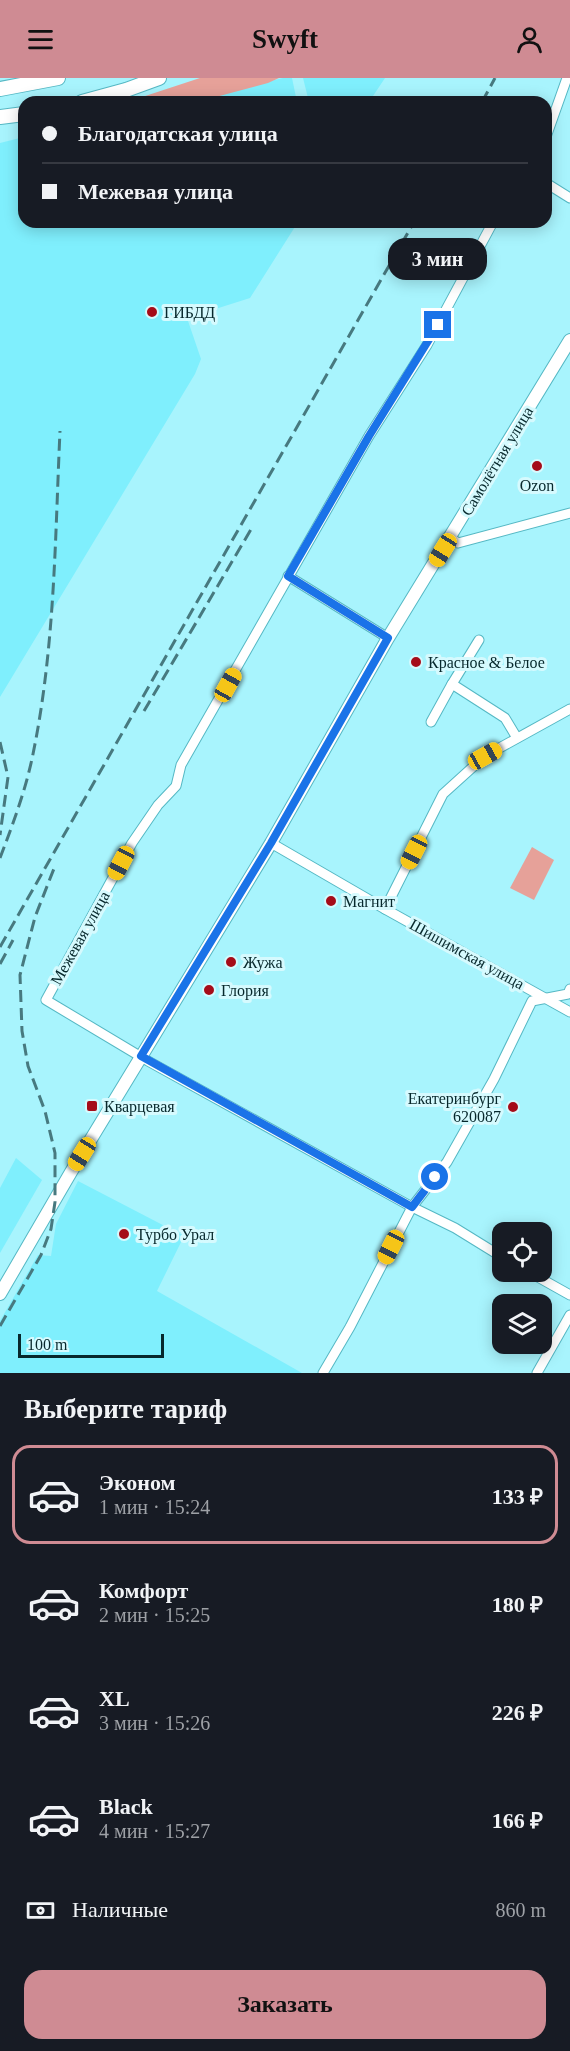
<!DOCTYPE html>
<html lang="ru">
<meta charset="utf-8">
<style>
body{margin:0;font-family:Georgia,serif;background:#242831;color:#f1f3f6;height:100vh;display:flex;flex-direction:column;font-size:22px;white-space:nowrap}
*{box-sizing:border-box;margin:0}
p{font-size:20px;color:#9ea1a6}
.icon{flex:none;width:33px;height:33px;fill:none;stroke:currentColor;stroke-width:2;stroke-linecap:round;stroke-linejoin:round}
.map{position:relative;height:1295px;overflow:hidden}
.sheet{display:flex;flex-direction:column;background:#171b24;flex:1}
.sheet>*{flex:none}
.banner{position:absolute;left:18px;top:18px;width:534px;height:132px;border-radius:18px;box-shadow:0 3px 15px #0003;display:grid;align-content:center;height:132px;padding:0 24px;background:#171b24}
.fabs{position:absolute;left:492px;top:1144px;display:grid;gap:12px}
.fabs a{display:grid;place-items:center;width:60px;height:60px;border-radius:12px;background:#171b24;box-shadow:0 3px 15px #0003;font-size:30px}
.scale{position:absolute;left:18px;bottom:15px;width:146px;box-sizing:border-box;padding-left:6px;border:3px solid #07282c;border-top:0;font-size:16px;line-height:21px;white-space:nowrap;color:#07282c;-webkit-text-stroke:4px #d6fafe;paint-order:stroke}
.end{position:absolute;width:27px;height:27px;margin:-14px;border:8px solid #1a73e8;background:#fff;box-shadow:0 0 0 3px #fff}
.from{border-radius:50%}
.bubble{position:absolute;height:42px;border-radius:18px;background:#171b24;box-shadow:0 3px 15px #0003;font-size:20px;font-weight:700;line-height:42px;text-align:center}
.car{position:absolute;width:18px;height:36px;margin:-18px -9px;border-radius:8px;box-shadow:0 0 4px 2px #0007;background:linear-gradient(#f5c518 24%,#345 0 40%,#f5c518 0 76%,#345 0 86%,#f5c518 0)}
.banner b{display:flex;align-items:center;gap:21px;height:57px;font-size:22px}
.banner b+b{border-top:2px solid #363941}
.banner i{width:15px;height:15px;background:#f1f3f6}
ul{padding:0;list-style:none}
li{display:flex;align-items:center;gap:18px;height:99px;margin:0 12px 9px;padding:0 12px;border:3px solid transparent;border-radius:18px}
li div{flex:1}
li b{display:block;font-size:22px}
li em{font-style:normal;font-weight:700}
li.selected{border-color:#cf8b93}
li>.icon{width:54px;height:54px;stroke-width:1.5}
h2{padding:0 24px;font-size:27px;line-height:72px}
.pay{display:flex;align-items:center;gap:15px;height:66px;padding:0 24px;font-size:22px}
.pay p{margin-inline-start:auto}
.cta{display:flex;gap:12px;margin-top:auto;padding:12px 24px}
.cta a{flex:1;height:69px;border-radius:18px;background:#cf8b93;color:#111;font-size:24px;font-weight:700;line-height:69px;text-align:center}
header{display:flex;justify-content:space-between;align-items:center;height:78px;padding:0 24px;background:#cf8b93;color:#111;font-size:27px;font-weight:700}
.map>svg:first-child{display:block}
.built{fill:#7feffd}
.green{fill:#e6a199}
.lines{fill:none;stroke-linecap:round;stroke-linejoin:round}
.street-casing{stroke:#55b8c4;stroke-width:11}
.secondary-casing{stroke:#55b8c4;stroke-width:14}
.primary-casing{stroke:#55b8c4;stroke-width:16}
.street{stroke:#fff;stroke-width:9}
.secondary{stroke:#fff;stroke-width:12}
.primary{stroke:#fff;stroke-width:14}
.rail{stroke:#47797f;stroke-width:3;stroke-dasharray:12 6;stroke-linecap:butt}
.route{stroke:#1a73e8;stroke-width:8}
.poi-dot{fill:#a50c19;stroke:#d6fafe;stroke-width:2}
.labels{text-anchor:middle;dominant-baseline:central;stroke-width:6;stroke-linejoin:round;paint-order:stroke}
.poi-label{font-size:16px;fill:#07282c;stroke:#d6fafe;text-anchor:start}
.street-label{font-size:16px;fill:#07282c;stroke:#d6fafe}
</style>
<header><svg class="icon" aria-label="menu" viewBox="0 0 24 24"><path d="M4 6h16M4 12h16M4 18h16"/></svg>Swyft<svg class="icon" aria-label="person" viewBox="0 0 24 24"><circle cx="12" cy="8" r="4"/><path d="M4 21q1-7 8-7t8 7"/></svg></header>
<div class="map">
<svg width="570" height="1295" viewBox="0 0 570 1295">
<rect width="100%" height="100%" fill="#a8f4fd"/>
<g class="built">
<polygon points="283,0 292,0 297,24 178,24"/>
<polygon points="303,0 385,0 369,24 309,24"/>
<polygon points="24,59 24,144 298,144 250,220 187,240 201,281 195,296 0,619 0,65"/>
<polygon points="16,1080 42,1102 0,1175 0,1110"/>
<polygon points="78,1103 184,1158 157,1213 302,1295 0,1295 0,1243 38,1177 51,1178 56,1146"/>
</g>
<g class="green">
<polygon points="200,0 279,0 268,5 197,24 127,24"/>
<polygon points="532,769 554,782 534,822 510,810"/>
</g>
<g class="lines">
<defs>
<g id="street">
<polyline points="546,59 567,0"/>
<polyline points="546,105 570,120"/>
<polyline points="493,144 427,267 369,358 181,687 176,708 158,727 132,765 46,922 148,983 412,1129 455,1150 502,1179"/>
<polyline points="451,460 458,465 570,435"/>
<polyline points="288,498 388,560"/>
<polyline points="479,562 452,606 505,640 517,660"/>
<polyline points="431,644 452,606"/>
<polyline points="271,765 385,831 570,934"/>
<polyline points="385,831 443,716 485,678 570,631"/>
<polyline points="529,1194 570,1217"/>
<polyline points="323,1295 350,1249 412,1129 447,1084 494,1001 532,923 568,916 570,911"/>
<polyline points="537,1295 570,1237"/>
</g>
<polyline id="secondary" points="0,1216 71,1094 271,765 388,560 570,262"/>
<g id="primary">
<polyline points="0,11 58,0"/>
<polyline points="82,24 126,12 159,0"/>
<polyline points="0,39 24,36"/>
</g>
</defs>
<use href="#street" class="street-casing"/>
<use href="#secondary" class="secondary-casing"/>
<use href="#primary" class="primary-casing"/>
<use href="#street" class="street"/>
<use href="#secondary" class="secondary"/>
<use href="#primary" class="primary"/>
<g class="rail">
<polyline points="482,24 495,0"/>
<polyline points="144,633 253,448"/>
<polyline points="0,664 8,699 0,757"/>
<path d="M0 780C13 746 26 711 33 676 55 569 55 461 60 353"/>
<polyline points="0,869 414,144"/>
<polyline points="0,886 13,862"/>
<polyline points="0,1248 41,1177 51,1151 55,1124 55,1075 45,1033 28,988 22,953 20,897 35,839 55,788"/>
</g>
</g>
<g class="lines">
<polyline class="route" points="435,1099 412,1129 141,978 271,765 388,560 288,498 369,358 438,247"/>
</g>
<g class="poi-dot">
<circle cx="152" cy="234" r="6"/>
<circle cx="537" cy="388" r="6"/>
<circle cx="416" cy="584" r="6"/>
<circle cx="331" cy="823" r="6"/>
<circle cx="231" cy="884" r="6"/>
<circle cx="209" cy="912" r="6"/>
<rect x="86" y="1022" width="12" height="12" rx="3"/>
<circle cx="513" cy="1029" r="6"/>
<circle cx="124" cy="1156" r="6"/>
</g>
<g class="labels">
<g class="poi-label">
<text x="164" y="234">ГИБДД</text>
<text x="537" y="407" text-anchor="middle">Ozon</text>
<text x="428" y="584">Красное &amp; Белое</text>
<text x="343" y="823">Магнит</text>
<text x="243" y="884">Жужа</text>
<text x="221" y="912">Глория</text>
<text x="501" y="1020" text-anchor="end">Екатеринбург<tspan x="501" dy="18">620087</tspan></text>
<text x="104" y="1028">Кварцевая</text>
<text x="136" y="1156">Турбо Урал</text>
</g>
<g class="street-label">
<text transform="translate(497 383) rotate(-59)">Самолётная улица</text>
<text transform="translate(80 860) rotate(-61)">Межевая улица</text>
<text transform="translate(467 876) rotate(29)">Шишимская улица</text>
</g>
</g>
</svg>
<div class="fabs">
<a><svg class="icon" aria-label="locate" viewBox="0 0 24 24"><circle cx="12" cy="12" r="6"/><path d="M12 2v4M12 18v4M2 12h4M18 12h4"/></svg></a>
<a><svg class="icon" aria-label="layers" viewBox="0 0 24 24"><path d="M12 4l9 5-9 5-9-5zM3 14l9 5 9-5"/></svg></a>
</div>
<div class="scale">100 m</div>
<i class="end from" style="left:435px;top:1099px"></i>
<i class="end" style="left:438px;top:247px"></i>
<div class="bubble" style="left:388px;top:160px;width:99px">3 мин</div>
<i class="car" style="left:443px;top:472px;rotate:212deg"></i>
<i class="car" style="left:228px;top:607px;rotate:29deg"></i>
<i class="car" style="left:485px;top:678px;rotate:61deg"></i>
<i class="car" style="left:414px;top:774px;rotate:207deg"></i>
<i class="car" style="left:121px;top:785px;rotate:208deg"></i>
<i class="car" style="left:82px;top:1076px;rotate:212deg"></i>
<i class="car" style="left:391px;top:1169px;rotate:207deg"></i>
<div class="banner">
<b><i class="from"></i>Благодатская улица</b>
<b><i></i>Межевая улица</b>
</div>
</div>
<section class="sheet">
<h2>Выберите тариф</h2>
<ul>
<li class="selected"><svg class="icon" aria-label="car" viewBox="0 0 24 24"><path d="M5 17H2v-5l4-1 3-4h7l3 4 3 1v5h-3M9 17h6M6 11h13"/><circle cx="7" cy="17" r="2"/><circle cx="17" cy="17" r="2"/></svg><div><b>Эконом</b><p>1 мин · 15:24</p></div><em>133 ₽</em></li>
<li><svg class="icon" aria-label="car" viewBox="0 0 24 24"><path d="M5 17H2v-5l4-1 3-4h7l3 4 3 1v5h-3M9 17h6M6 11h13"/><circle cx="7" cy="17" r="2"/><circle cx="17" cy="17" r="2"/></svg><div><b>Комфорт</b><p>2 мин · 15:25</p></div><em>180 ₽</em></li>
<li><svg class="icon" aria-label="car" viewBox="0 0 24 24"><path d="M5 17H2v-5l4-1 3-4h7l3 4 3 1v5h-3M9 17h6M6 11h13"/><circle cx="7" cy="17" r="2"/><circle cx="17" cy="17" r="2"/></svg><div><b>XL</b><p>3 мин · 15:26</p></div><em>226 ₽</em></li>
<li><svg class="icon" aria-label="car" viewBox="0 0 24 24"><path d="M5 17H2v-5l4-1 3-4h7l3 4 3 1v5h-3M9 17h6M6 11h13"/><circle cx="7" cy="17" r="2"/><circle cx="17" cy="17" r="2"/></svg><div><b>Black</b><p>4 мин · 15:27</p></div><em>166 ₽</em></li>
</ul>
<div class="pay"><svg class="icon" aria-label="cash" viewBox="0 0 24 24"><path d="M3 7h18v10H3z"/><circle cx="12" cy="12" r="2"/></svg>Наличные<p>860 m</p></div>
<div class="cta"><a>Заказать</a></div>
</section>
